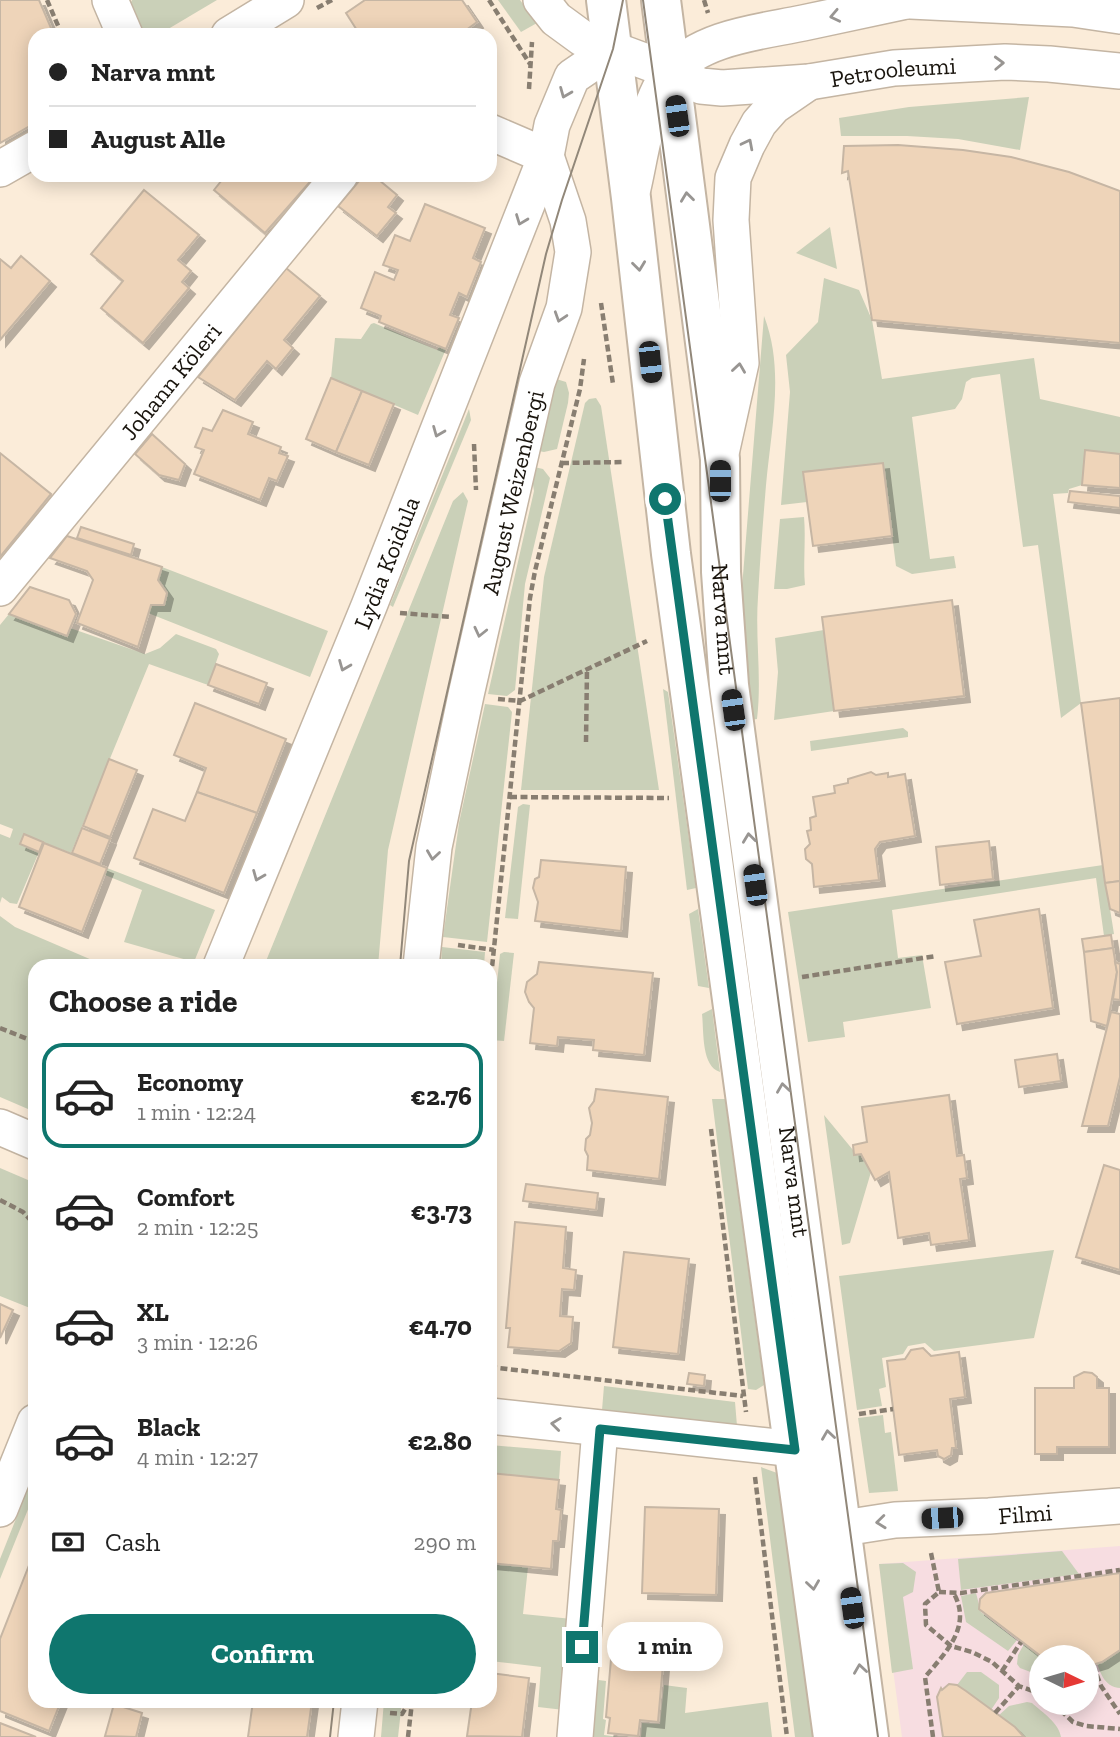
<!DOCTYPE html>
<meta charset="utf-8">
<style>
body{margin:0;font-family:"Zilla Slab",serif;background:#f6f6f6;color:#222;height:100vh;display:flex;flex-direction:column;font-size:26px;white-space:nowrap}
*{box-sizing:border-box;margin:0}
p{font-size:23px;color:#767676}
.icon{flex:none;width:38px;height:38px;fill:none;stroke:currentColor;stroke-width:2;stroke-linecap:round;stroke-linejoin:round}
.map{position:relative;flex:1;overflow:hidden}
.side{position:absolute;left:28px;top:959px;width:469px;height:749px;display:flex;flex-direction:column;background:#fff;border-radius:21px;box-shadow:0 4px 18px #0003}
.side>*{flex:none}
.guide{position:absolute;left:28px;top:28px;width:469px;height:154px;border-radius:21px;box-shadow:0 4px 18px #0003;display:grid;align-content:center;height:154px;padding:0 21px;background:#fff}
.needle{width:46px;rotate:95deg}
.controls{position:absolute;left:1029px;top:1645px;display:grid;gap:14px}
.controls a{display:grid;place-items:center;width:70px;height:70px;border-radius:50%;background:#fff;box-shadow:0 4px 18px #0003;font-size:35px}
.end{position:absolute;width:32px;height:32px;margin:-16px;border:9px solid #0f766e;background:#fff;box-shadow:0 0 0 4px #fff}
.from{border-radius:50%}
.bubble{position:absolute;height:49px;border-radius:24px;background:#fff;box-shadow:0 4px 18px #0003;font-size:23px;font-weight:700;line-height:49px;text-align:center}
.car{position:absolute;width:21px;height:42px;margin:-21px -10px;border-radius:9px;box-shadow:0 0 5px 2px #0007;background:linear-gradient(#222 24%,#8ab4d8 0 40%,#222 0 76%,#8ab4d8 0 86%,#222 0)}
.guide b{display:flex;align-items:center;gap:24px;height:66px;font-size:26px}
.guide b+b{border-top:2px solid #e0e0e0}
.guide i{width:18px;height:18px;background:#222}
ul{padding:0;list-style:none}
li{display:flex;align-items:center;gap:21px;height:105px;margin:0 14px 10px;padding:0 7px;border:4px solid transparent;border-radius:21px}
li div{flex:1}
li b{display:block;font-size:26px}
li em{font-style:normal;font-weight:700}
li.selected{border-color:#0f766e}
li>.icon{width:63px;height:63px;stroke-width:1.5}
h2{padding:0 21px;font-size:32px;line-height:84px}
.pay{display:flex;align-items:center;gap:18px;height:77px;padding:0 21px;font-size:26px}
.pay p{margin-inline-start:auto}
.primary-button{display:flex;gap:14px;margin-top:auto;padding:14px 21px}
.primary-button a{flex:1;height:80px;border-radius:42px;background:#0f766e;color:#fff;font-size:28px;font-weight:700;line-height:80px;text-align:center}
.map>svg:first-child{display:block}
.commercial{fill:#f7dde1;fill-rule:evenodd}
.green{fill:#cad0b8}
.building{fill:#eed4b9;stroke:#c6b6a4;stroke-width:2;filter:url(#shadow)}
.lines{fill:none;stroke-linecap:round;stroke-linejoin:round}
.minor-casing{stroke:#c4b5a3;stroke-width:38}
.major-casing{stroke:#c4b5a3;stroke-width:42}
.path{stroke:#887e71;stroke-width:4.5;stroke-dasharray:7 3.5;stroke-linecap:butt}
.minor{stroke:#fff;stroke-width:35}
.major{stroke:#fff;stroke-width:38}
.tram{stroke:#918779;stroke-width:2}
.oneway{stroke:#989592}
.route{stroke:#0f766e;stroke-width:9}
.labels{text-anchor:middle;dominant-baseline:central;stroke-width:6;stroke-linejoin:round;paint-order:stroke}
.street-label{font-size:24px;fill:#19140d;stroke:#fff}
</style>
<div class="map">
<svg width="1120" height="1737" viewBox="0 0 1120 1737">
<defs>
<filter id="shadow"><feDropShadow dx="6" dy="6" stdDeviation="0" flood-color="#0004"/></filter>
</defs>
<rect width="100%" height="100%" fill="#fbecd9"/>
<path class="commercial" d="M1120 1546V1737H902L879 1564ZM1041 1657H1087V1703H1041Z"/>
<g class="green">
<polygon points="132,0 217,0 158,35 136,35 126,13"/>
<polygon points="498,0 520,0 537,23 521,32"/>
<polygon points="1029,97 1020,150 958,139 907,136 841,136 839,118 909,107"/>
<polygon points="830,227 837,269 796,253"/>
<polygon points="824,278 859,290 872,320 882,379 1034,358 1040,399 1120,417 1120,454 1085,450 1082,485 1069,489 1068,493 1053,494 1081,703 1061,718 1038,545 1023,547 1000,374 972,378 966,382 962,399 955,409 912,417 930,559 954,556 956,568 912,574 896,566 883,463 804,472 807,502 781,505 790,392 786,355 818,322"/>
<path d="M764 316C785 370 771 429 766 485 763 522 760 559 758 597 755 638 762 678 757 719L750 720 738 637Z"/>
<polygon points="374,323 437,350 440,346 446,349 418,415 331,378 335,338 361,339 371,324"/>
<polygon points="553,378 566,382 569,393 568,403 557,449 544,452 533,450"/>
<polygon points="596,398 601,406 659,790 521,790 544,577 585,403 589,399"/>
<polygon points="469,409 471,420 393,607 390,605"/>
<polygon points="530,466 543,469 550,478 525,584 515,690 507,696 488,694 534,491"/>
<polygon points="463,492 468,501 388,850 378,966 264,966 453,501"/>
<path d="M804 517C806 540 803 562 805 585L787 589H774L780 519Z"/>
<polygon points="162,567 328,631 310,677 148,613 151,605 164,605 167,593 158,580"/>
<polygon points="9,614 70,628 145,654 160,648 176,634 216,649 219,654 208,685 149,664 71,853 24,835 20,844 39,852 17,904 10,903 2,897 0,903 0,834 10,838 13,829 0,824 0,625"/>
<polygon points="824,630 834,711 774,720 778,672 775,638"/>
<polygon points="663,689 668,692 696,888 687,890"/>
<polygon points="485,704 508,707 512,712 487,942 443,937 459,823"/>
<polygon points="903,728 908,732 908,737 811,751 810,741"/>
<polygon points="523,804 530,805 518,919 505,918 518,807"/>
<polygon points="1103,865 1114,934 1104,936 1096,878 892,910 898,958 922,955 931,1008 843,1022 845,1037 808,1042 788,912"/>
<polygon points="107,868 215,910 194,962 124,942 142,890 105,875"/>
<polygon points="698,909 709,988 698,986 689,914"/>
<polygon points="0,916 15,927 106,966 35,966 35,1112 0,1097"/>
<polygon points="442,947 485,952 484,966 441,966"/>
<polygon points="504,952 514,953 504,1041 491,1040 500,954"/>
<path d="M712 1009 720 1072C701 1066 704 1031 702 1014Z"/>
<polygon points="712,1099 725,1099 764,1385 756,1390 748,1389"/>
<polygon points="824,1115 853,1150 854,1155 861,1154 871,1172 850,1243 842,1245"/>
<polygon points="0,1168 35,1183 35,1310 0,1296"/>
<polygon points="1054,1250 1034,1338 934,1351 925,1343 908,1346 903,1354 882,1358 886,1387 879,1389 882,1406 857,1410 839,1276"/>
<polygon points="604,1386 735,1402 737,1426 602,1410"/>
<polygon points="883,1415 885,1433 891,1432 898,1491 869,1493 858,1418"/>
<polygon points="490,1445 561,1451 559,1480 490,1473"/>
<polygon points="761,1467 777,1473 813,1737 795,1737"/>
<polygon points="35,1471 35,1492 0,1579 0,1559"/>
<polygon points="1062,1551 1079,1574 961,1590 958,1559"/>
<polygon points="490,1563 528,1567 523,1614 572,1619 564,1710 538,1707 541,1667 490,1661"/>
<polygon points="903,1563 916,1572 913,1592 903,1597 913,1669 892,1673 879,1564"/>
<polygon points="976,1593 981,1612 1017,1640 1008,1651 966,1622 961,1596"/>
<polygon points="1024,1644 1042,1657 1041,1676 1020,1668 1017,1664 1018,1655"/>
<path d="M1120 1650V1688C1106 1687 1101 1676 1097 1663Z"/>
<polygon points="967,1672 981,1672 999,1685 999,1698 991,1710 957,1685"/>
<polygon points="591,1679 606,1681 603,1719 606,1720 604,1735 619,1737 586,1737"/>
<polygon points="664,1685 687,1688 685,1713 768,1702 772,1737 641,1737 642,1723 660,1724"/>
<polygon points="384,1701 402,1701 398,1737 381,1737"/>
<path d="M1027 1702 1032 1703C1042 1712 1059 1723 1061 1737H1024L1015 1727 998 1716 1009 1706Z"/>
</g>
<g class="building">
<polygon points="0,0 39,0 54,35 35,35 35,123 0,143"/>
<polygon points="365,0 462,0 477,22 465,31 468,35 360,35 346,13"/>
<polygon points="898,145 963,150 1011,157 1069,172 1120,191 1120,343 872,320 848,171 842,173 844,146"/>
<polygon points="226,175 316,175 265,233 214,190"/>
<polygon points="364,175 373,175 397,195 388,207 396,213 377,236 338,206"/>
<polygon points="144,190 199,235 178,260 191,271 182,282 189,288 143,343 101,308 123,281 91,254"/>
<polygon points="425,204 485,228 473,258 481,262 467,297 459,293 450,315 459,318 446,349 379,322 381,316 361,308 375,272 394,280 398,270 383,265 395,235 410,241"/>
<polygon points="21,256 50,281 0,340 0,259 11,268"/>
<polygon points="286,268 320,296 284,340 293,348 276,369 267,361 235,400 198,377"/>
<polygon points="331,378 362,391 336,452 306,439"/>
<polygon points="362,391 394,404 369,465 336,452"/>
<polygon points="223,410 253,422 248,434 281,447 279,453 288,456 277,481 269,478 260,500 194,474 204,450 195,447 203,428 212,431"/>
<polygon points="152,434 185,464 179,480 159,475 135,454"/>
<polygon points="1085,450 1120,454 1120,488 1082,485"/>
<polygon points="0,453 51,494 0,557"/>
<polygon points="883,463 892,536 813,546 803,472"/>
<polygon points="1070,491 1120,496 1120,508 1068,502"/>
<polygon points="81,527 134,544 131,555 77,538"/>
<polygon points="67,536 162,567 158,580 167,593 164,605 151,605 138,647 77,623 93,580 87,571 50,558"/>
<polygon points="30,587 69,600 76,614 67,636 9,614"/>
<polygon points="952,600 964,696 834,711 822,617"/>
<polygon points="216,664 267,683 259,704 208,685"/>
<polygon points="1120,698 1120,881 1105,883 1081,703"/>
<polygon points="195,703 286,739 257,813 197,792 206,768 174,755"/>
<polygon points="109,759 137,770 110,837 83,826"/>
<polygon points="871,772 876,775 888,773 888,777 905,774 915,836 880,842 875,849 879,880 814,887 812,864 806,859 805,849 810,844 807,831 811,830 810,818 816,816 813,797 835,793 834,786 848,783 848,779"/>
<polygon points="197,792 257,813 224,893 134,858 153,809 185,821"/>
<polygon points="82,828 110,839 100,864 72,853"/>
<polygon points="24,834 43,842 39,852 20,844"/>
<polygon points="989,841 993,879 940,885 936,847"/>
<polygon points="44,843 107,868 82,932 19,907"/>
<polygon points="541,860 626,867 621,931 535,921 538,902 533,888 535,879 539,877"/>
<polygon points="1120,881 1120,913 1110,909 1105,883"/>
<polygon points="1039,909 1053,1008 957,1024 945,962 981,956 974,920"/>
<polygon points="1111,935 1113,948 1084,952 1082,939"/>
<polygon points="1113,948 1117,972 1107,1026 1091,1021 1084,952"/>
<polygon points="539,962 653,973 644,1055 593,1050 594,1040 558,1037 557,1046 530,1043 534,1008 529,1002 525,992 527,982 537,974"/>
<polygon points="1115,962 1120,964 1120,1000 1113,999 1117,972"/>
<polygon points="1111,1012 1120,1014 1120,1077 1108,1126 1082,1126"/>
<polygon points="1057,1054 1061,1081 1019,1087 1015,1060"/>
<polygon points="596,1089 668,1097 659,1179 587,1170 588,1156 585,1150 586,1139 590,1135 592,1123 589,1108 594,1101"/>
<polygon points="949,1095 957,1156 964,1155 967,1178 960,1179 969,1240 931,1245 929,1233 898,1238 889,1172 875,1180 861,1154 854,1155 853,1145 867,1142 862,1107"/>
<polygon points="1104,1165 1120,1170 1120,1270 1076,1257"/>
<polygon points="526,1184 598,1193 596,1210 523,1201"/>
<polygon points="515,1222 566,1227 563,1268 576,1270 574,1290 562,1289 560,1316 573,1317 571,1343 559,1351 508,1347 510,1328 506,1328"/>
<polygon points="624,1252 689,1259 678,1354 613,1347"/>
<polygon points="0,1304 13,1310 0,1338"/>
<polygon points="923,1348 931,1356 959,1352 965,1397 950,1399 956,1448 952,1448 951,1455 944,1459 938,1456 937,1450 899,1455 887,1361 905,1359 911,1350"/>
<polygon points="1084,1372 1092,1373 1097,1377 1097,1388 1109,1388 1109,1447 1057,1447 1057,1454 1035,1454 1035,1388 1074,1388 1074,1377"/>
<polygon points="689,1373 705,1375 704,1386 687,1384"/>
<polygon points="490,1473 559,1480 556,1509 561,1510 558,1541 553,1541 551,1569 490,1563"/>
<polygon points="645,1507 719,1509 716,1595 642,1593"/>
<polygon points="35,1550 35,1701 61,1701 49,1731 0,1711 0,1639"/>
<polygon points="1120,1573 1120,1650 1102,1662 1089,1666 1087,1666 1087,1657 1042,1657 979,1609 980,1599 986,1593"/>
<polygon points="613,1636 665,1641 658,1722 640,1720 638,1736 608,1733 610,1718 606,1717"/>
<polygon points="490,1673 529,1678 522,1737 467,1736 472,1701 490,1701"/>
<polygon points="949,1684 957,1685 966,1691 1015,1727 1024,1737 943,1737 937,1697 941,1688 942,1690"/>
<polygon points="253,1701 312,1701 307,1737 248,1737"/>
<polygon points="114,1704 142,1713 136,1737 105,1736"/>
<polygon points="0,1723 36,1737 0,1737"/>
</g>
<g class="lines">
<defs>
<g id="minor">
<polyline points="110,0 125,35"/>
<path id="s1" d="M541 0 556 19 582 38 652 64 701 86 722 88 809 82 894 68 1005 62 1049 64 1120 71"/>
<polyline points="890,0 1073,9 1120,16"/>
<polyline points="229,35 286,0"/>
<polyline points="490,132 546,156"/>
<polyline points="0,169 35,149"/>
<path d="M633 188C641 154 647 100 670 73 701 37 760 32 803 23 836 16 869 9 902 2"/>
<polyline points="722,449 741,363 731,220 733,178 747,145 759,123 774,106 809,82"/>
<path id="s2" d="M0 588 340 175"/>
<path id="s3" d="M221 966 369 606 518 227 546 156 552 125 572 77 613 49"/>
<path id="s4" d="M421 966 434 847 466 695 537 383 564 308 568 283 573 252 568 221 546 156"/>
<polyline points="0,1127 35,1142"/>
<polyline points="490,1416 795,1449 808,1472"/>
<polyline points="0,1509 35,1422"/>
<path id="s5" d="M812 1528 850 1527 895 1520 989 1516 1120 1506"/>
<polyline points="356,1737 360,1701"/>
<polyline points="575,1737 600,1429"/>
</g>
<g id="major">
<polyline points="606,0 631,198 671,554 833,1737"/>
<path id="s6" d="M661 0 720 459 721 572 729 685 869 1737"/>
</g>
</defs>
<use href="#minor" class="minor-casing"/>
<use href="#major" class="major-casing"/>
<g class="path">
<polyline points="47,0 62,35"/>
<polyline points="489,0 530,64"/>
<polyline points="704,0 708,13"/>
<polyline points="317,8 332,0"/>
<polyline points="529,89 532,42"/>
<polyline points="601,303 613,384"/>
<polyline points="474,444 476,490"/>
<polyline points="562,463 624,462"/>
<polyline points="400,613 451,617"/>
<polyline points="498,699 520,701 647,641"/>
<polyline points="586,742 587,669"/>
<polyline points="510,797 669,798"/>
<polyline points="458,945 494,950"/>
<polyline points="802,977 936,956"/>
<polyline points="490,987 530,598 535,571 580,389 584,359"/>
<polyline points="0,1028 35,1042"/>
<polyline points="711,1129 746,1412"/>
<polyline points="0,1200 23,1212 35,1225"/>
<polyline points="490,1367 743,1396"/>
<polyline points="859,1414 893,1409"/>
<polyline points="755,1477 787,1737"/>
<polyline points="931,1553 939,1592 925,1604 926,1625 951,1646 972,1652 992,1662 1019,1686 1041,1694"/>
<polyline points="939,1592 961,1593 1120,1570"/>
<polyline points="1093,1665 1101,1686 1120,1714"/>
<polyline points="1002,1671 1021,1642"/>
<polyline points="445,1701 471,1704"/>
<polyline points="1053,1703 1073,1722 1086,1726 1120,1729"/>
<polyline points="390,1713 402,1714 410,1701"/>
<polyline points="995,1713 1019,1686"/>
<polyline points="408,1737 412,1702"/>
<path d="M933 1737 925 1677C946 1652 973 1626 953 1592"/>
</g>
<use href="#minor" class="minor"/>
<use href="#major" class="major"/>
<g class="tram">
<polyline points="643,0 878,1737"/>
<polyline points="400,966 409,861 546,254 562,200 613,49 623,0"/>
<polyline points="330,1737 334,1701"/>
</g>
</g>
<defs><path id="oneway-chevron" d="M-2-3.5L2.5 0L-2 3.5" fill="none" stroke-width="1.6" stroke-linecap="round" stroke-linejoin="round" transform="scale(1.75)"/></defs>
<g class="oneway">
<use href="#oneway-chevron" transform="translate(835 16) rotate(168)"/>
<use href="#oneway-chevron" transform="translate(999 63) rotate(-2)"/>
<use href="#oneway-chevron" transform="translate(565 93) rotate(112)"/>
<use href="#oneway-chevron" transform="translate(748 144) rotate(-63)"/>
<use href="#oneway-chevron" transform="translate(687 197) rotate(-97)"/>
<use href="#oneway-chevron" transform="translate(521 220) rotate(111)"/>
<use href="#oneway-chevron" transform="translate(639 266) rotate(83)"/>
<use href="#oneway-chevron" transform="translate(560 317) rotate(108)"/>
<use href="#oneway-chevron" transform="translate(739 368) rotate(-82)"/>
<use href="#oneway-chevron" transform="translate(438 432) rotate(112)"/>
<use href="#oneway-chevron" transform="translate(480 632) rotate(103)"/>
<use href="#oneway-chevron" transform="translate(344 666) rotate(112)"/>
<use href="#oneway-chevron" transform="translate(749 838) rotate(-97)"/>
<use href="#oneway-chevron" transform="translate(433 855) rotate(98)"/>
<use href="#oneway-chevron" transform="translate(258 876) rotate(112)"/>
<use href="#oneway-chevron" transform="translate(783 1088) rotate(-98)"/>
<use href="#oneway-chevron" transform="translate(556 1424) rotate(-173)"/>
<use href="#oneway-chevron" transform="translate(828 1435) rotate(-98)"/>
<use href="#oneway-chevron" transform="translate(881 1522) rotate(174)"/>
<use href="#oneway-chevron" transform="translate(813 1585) rotate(82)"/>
<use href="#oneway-chevron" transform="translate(860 1669) rotate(-98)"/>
</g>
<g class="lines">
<polyline class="route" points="582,1647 600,1429 795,1450 665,499"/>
</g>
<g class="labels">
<g class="street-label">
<text stroke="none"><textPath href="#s1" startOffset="378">Petrooleumi</textPath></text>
<text stroke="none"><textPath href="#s2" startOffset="268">Johann Köleri</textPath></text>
<text stroke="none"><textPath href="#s4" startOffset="483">August Weizenbergi</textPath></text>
<text stroke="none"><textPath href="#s3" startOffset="436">Lydia Koidula</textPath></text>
<text stroke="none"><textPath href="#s6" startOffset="623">Narva mnt</textPath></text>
<text stroke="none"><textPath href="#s6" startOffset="1190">Narva mnt</textPath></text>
<text stroke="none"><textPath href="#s5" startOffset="214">Filmi</textPath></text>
</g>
</g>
</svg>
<div class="controls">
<a><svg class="needle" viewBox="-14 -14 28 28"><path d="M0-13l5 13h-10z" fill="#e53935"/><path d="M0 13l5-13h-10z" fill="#767676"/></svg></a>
</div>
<i class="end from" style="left:665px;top:499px"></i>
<i class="end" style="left:582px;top:1647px"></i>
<div class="bubble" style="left:607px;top:1622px;width:116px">1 min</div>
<i class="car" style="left:677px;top:116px;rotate:352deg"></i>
<i class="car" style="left:650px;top:362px;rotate:174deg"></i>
<i class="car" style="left:720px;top:481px;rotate:0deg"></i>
<i class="car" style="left:733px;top:710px;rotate:352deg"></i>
<i class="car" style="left:755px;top:885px;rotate:352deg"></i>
<i class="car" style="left:942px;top:1518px;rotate:267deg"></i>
<i class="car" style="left:852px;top:1608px;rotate:352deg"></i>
<div class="guide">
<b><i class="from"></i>Narva mnt</b>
<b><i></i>August Alle</b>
</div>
<section class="side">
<h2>Choose a ride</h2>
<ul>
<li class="selected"><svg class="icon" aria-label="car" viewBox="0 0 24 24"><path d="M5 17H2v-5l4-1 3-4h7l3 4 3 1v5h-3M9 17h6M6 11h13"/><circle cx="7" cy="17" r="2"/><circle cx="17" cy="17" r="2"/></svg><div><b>Economy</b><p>1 min · 12:24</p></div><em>€2.76</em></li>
<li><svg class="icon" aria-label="car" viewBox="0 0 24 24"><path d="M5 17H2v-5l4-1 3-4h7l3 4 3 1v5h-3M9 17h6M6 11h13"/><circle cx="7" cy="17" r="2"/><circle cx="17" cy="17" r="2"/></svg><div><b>Comfort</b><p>2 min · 12:25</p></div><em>€3.73</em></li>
<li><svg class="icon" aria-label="car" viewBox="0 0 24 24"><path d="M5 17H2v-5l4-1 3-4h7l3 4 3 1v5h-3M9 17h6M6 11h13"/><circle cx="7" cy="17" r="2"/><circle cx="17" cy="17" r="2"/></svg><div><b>XL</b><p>3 min · 12:26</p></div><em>€4.70</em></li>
<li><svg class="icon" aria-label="car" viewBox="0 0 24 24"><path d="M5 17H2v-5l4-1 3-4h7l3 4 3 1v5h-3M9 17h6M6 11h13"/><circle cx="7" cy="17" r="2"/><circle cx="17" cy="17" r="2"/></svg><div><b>Black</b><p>4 min · 12:27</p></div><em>€2.80</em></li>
</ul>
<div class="pay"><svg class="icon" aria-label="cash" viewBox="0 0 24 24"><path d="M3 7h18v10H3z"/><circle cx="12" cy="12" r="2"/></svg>Cash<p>290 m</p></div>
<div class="primary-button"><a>Confirm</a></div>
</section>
</div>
